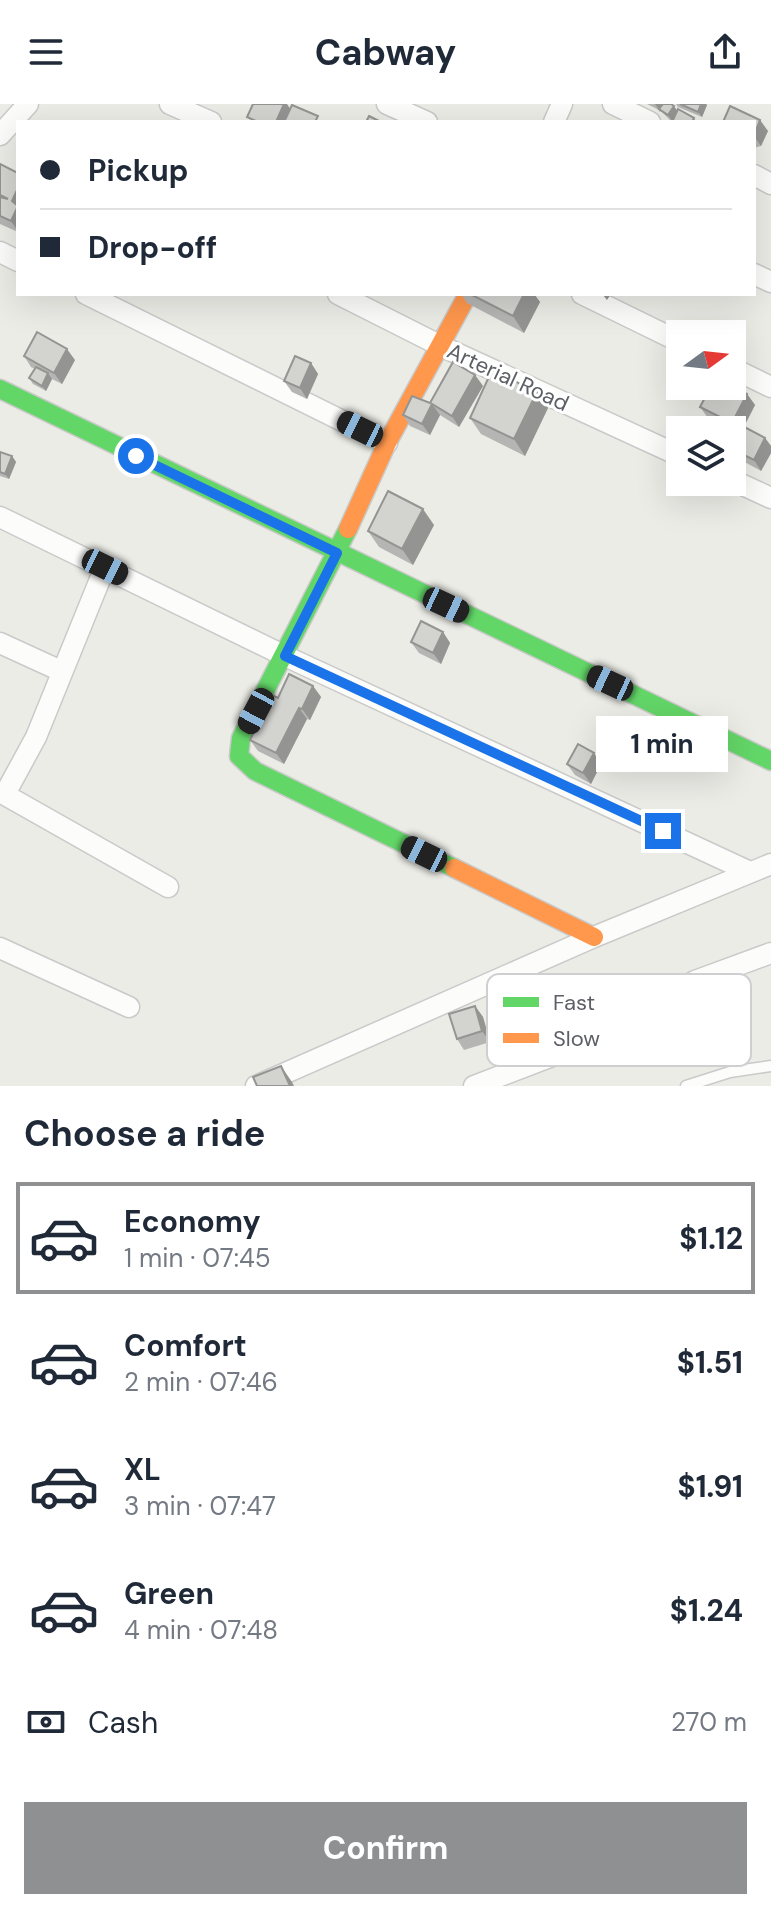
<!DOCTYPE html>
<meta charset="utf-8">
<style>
body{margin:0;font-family:"DM Sans",sans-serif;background:#f6f6f7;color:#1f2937;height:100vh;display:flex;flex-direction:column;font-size:30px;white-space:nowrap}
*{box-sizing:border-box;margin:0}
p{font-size:26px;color:#747a83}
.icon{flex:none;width:44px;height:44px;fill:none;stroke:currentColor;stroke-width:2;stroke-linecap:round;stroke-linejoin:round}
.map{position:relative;height:982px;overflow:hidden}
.details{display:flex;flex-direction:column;background:#fff;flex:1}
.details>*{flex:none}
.guide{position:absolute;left:16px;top:16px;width:740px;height:176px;border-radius:0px;box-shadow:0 8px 32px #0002;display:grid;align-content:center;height:176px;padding:0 24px;background:#fff}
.needle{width:52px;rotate:75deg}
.controls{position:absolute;left:666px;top:216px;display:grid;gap:16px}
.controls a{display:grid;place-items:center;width:80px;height:80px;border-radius:0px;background:#fff;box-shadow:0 8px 32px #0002;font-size:40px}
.end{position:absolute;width:36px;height:36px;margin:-18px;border:10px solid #1a73e8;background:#fff;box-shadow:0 0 0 4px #fff}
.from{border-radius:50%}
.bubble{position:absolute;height:56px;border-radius:0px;background:#fff;box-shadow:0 8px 32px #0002;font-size:26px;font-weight:700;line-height:56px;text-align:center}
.car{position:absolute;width:24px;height:48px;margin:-24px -12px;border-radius:10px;box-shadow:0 0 6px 2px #0007;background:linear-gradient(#222 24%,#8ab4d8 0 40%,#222 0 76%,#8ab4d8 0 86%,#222 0)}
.guide b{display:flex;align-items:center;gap:28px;height:76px;font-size:30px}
.guide b+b{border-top:2px solid #e0e1e3}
.guide i{width:20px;height:20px;background:#1f2937}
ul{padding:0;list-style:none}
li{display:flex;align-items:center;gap:24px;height:112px;margin:0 16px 12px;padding:0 8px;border:4px solid transparent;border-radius:0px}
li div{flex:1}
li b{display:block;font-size:30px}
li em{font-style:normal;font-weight:700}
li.active{border-color:#8e9092}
li>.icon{width:72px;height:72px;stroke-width:1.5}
h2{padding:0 24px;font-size:36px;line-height:96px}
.pay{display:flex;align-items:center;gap:20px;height:88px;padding:0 24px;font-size:30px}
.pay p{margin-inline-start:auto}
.cta{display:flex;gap:16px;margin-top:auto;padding:16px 24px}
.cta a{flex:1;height:92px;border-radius:0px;background:#8e9092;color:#fff;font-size:32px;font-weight:700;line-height:92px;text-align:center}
header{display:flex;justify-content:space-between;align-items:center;height:104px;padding:0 24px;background:#fff;font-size:36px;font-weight:700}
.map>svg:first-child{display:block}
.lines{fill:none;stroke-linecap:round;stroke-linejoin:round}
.lane-casing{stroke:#c9cac9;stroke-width:13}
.street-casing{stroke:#c9cac9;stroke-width:23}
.fast-casing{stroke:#c9c9c8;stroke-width:21}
.slow-casing{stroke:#c9c9c8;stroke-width:21}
.lane{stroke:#fcfcfb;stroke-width:10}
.street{stroke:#fcfcfb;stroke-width:20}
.fast{stroke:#63d668;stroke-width:18}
.slow{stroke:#ff974d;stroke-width:18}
.wall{fill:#b5b5b3}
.shaded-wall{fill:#949492}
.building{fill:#d3d3d0;stroke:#949492;stroke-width:2}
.route{stroke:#1a73e8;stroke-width:10}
.labels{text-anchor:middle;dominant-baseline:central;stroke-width:6;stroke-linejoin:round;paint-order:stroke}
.street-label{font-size:22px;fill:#5c5f65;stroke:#fff}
.key{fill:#fff;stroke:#cecfd1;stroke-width:2}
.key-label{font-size:22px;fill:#5c5f65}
</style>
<header><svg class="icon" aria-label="menu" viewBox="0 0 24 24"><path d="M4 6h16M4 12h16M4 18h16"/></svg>Cabway<svg class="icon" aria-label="share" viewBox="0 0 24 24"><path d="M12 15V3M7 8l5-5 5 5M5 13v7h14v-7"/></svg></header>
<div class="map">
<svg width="771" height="982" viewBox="0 0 771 982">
<rect width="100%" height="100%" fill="#ecece7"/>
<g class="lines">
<defs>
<polyline id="lane" points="686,982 730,968 771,962"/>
<g id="street">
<polyline points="170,0 211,18"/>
<polyline points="387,0 427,18"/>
<polyline points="613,0 650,18"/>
<polyline points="554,18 562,0"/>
<polyline points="0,31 28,0"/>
<polyline points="754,71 771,80"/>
<polyline points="0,148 18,157"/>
<polyline points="754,170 771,178"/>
<polyline points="86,190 387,339"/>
<polyline points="338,190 441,242 680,352"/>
<polyline points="582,190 680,238"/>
<polyline points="732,264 771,283"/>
<polyline points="732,376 771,394"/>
<polyline points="0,413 285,552 750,768"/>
<polyline points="0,539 61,567"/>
<polyline points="0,688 168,783"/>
<polyline points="5,690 36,633 105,463"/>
<polyline points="0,844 129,903"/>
<polyline points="256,982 594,833 771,760"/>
<polyline points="474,982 550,953 695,877 771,849"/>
</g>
<g id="fast">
<polyline points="0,285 771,657"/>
<polyline points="348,425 241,634 239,652 255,667 454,764"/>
</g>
<g id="slow">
<polyline points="348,425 387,339 468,190"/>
<polyline points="454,764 594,833"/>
</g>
</defs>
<use href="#lane" class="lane-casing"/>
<use href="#street" class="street-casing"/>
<use href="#fast" class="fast-casing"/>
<use href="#slow" class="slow-casing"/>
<use href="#lane" class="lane"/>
<use href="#street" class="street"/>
<use href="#fast" class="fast"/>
<use href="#slow" class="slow"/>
</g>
<g class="wall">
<polygon points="647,0 671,0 677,7 694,14 697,18 672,18 661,7"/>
<polygon points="676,0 706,0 707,1 702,13 678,3"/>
<polygon points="754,18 768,27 761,42 754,44"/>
<polygon points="0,60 18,69 18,128 0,120"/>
<polygon points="461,190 534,190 540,198 524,229 467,199"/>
<polygon points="24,252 75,256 62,280 52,275 46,287 33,280 29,274 35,265 31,263"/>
<polygon points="311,259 318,270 307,295 292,288 284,277"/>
<polygon points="475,271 483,282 459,323 440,311 430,331 410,322 403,311 430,299"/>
<polygon points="537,288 548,304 525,352 481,330 470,314"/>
<polygon points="747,290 755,301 744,323 765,334 771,342 771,349 761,367 732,351 732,326 708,314 700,303"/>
<polygon points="0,348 12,352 16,358 9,375 0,372"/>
<polygon points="434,421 413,461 379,443 368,427"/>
<polygon points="443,528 450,539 441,560 419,549 411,538"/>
<polygon points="313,582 321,593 310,616 307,615 284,660 258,647 250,636 278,594"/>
<polygon points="567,660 601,660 591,680 575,671"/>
<polygon points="568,889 576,900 585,922 565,928 557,917"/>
<polygon points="475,902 483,913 490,938 464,946 457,935"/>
</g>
<g class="shaded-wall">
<polygon points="284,0 287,0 293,9 289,18 276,18"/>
<polygon points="655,0 665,0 660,8"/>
<polygon points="701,0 706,0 707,1 702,13 698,8"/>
<polygon points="674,2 678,8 672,17 668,11"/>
<polygon points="760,16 768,27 761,42 754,32"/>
<polygon points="18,84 18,127 11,117 12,97"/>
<polygon points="524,190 534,190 540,198 524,229 513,212"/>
<polygon points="604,190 611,190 607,196 603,191"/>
<polygon points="67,245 75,256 62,280 54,269"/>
<polygon points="311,259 318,270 307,295 300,284"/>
<polygon points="48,269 52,275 46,287 42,282"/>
<polygon points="475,271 483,282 459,323 452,312"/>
<polygon points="537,288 548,304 525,352 514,335"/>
<polygon points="747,290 755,301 740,330 732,319"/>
<polygon points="432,300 440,311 430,331 422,320"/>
<polygon points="765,334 771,342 771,349 761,367 754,356"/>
<polygon points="12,352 16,358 9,375 5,370"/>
<polygon points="423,405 434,421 413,461 402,445"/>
<polygon points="443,528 450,539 441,560 433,549"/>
<polygon points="313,582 321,593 310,616 302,605"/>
<polygon points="299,604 307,615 284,660 276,649"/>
<polygon points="594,649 601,660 591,680 583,669"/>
<polygon points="568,889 576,900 585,922 578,911"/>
<polygon points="475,902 483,913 490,938 482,927"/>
<polygon points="281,962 292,978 294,982 290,982"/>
</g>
<g class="building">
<polygon points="253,0 284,0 276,18 258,18 247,13"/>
<polygon points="663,0 671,0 674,2 668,11 659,5"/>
<polygon points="680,0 701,0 698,8"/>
<polygon points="292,1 318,12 315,18 284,18"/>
<polygon points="730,2 760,16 754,31 754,18 723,18"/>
<polygon points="678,5 694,14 692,18 672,18"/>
<polygon points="369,12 381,18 366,18"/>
<polygon points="0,60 18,69 18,84 12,97 18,102 11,117 0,112 0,93 8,95 0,91"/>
<polygon points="470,190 524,190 513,212"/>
<polygon points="37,228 67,245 54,269 24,252"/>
<polygon points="295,252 311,259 300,284 284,277"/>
<polygon points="453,258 475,271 452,312 432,300 422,320 403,311 412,292 430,299"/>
<polygon points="36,263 48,269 42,282 29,274"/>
<polygon points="492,266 537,288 514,335 470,314"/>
<polygon points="711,282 732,282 747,290 732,319 700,303"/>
<polygon points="735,318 765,334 754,356 732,345 732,326 731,326"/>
<polygon points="0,348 12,352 5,370 0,368"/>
<polygon points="388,387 423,405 402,445 368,427"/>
<polygon points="421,517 443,528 433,549 411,538"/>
<polygon points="289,570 313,582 302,605 299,604 276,649 250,636 272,591 278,594"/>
<polygon points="578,640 594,649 583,669 567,660"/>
<polygon points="475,902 482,927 457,935 449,910"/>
<polygon points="281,962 290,982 257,982 253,973"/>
</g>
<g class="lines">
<polyline class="route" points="136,352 337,449 285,552 663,727"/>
</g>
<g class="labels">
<g class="street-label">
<text transform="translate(508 273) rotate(25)">Arterial Road</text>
</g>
</g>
<rect x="487" y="870" width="264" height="92" rx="12" class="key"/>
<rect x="503" y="893" width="36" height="10" fill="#63d668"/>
<rect x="503" y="929" width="36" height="10" fill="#ff974d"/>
<g class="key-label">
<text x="553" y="906">Fast</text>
<text x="553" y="942">Slow</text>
</g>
</svg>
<div class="controls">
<a><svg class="needle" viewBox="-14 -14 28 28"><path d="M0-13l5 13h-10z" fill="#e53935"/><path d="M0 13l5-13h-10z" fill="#747a83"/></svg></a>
<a><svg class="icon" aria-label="layers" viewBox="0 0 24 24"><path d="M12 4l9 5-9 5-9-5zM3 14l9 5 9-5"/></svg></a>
</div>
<i class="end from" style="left:136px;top:352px"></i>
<i class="end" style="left:663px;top:727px"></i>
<div class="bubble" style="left:596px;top:612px;width:132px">1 min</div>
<i class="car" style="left:360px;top:325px;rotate:296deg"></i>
<i class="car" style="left:105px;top:463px;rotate:116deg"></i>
<i class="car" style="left:446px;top:501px;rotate:115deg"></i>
<i class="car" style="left:610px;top:579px;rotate:295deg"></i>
<i class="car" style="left:256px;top:607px;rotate:208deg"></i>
<i class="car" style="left:424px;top:750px;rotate:296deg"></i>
<div class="guide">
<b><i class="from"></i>Pickup</b>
<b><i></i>Drop-off</b>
</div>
</div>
<section class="details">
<h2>Choose a ride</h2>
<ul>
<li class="active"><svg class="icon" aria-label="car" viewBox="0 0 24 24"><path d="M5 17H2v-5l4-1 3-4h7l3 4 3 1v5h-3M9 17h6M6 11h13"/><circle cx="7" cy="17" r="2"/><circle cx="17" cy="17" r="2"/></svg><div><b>Economy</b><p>1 min · 07:45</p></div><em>$1.12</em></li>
<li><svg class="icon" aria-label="car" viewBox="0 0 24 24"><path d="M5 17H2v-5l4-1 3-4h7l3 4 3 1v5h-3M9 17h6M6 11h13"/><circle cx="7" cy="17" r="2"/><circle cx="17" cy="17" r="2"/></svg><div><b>Comfort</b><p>2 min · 07:46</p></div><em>$1.51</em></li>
<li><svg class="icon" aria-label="car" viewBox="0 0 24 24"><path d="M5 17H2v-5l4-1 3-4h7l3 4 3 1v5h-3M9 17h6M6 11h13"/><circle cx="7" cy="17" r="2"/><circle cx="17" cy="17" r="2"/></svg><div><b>XL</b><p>3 min · 07:47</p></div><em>$1.91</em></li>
<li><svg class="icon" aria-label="car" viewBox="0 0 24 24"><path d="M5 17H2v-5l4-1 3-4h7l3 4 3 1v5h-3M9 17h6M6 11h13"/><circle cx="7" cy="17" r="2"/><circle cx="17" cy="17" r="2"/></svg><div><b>Green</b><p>4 min · 07:48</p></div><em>$1.24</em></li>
</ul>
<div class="pay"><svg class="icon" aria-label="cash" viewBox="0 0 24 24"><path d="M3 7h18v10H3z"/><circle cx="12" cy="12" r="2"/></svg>Cash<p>270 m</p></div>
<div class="cta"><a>Confirm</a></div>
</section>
